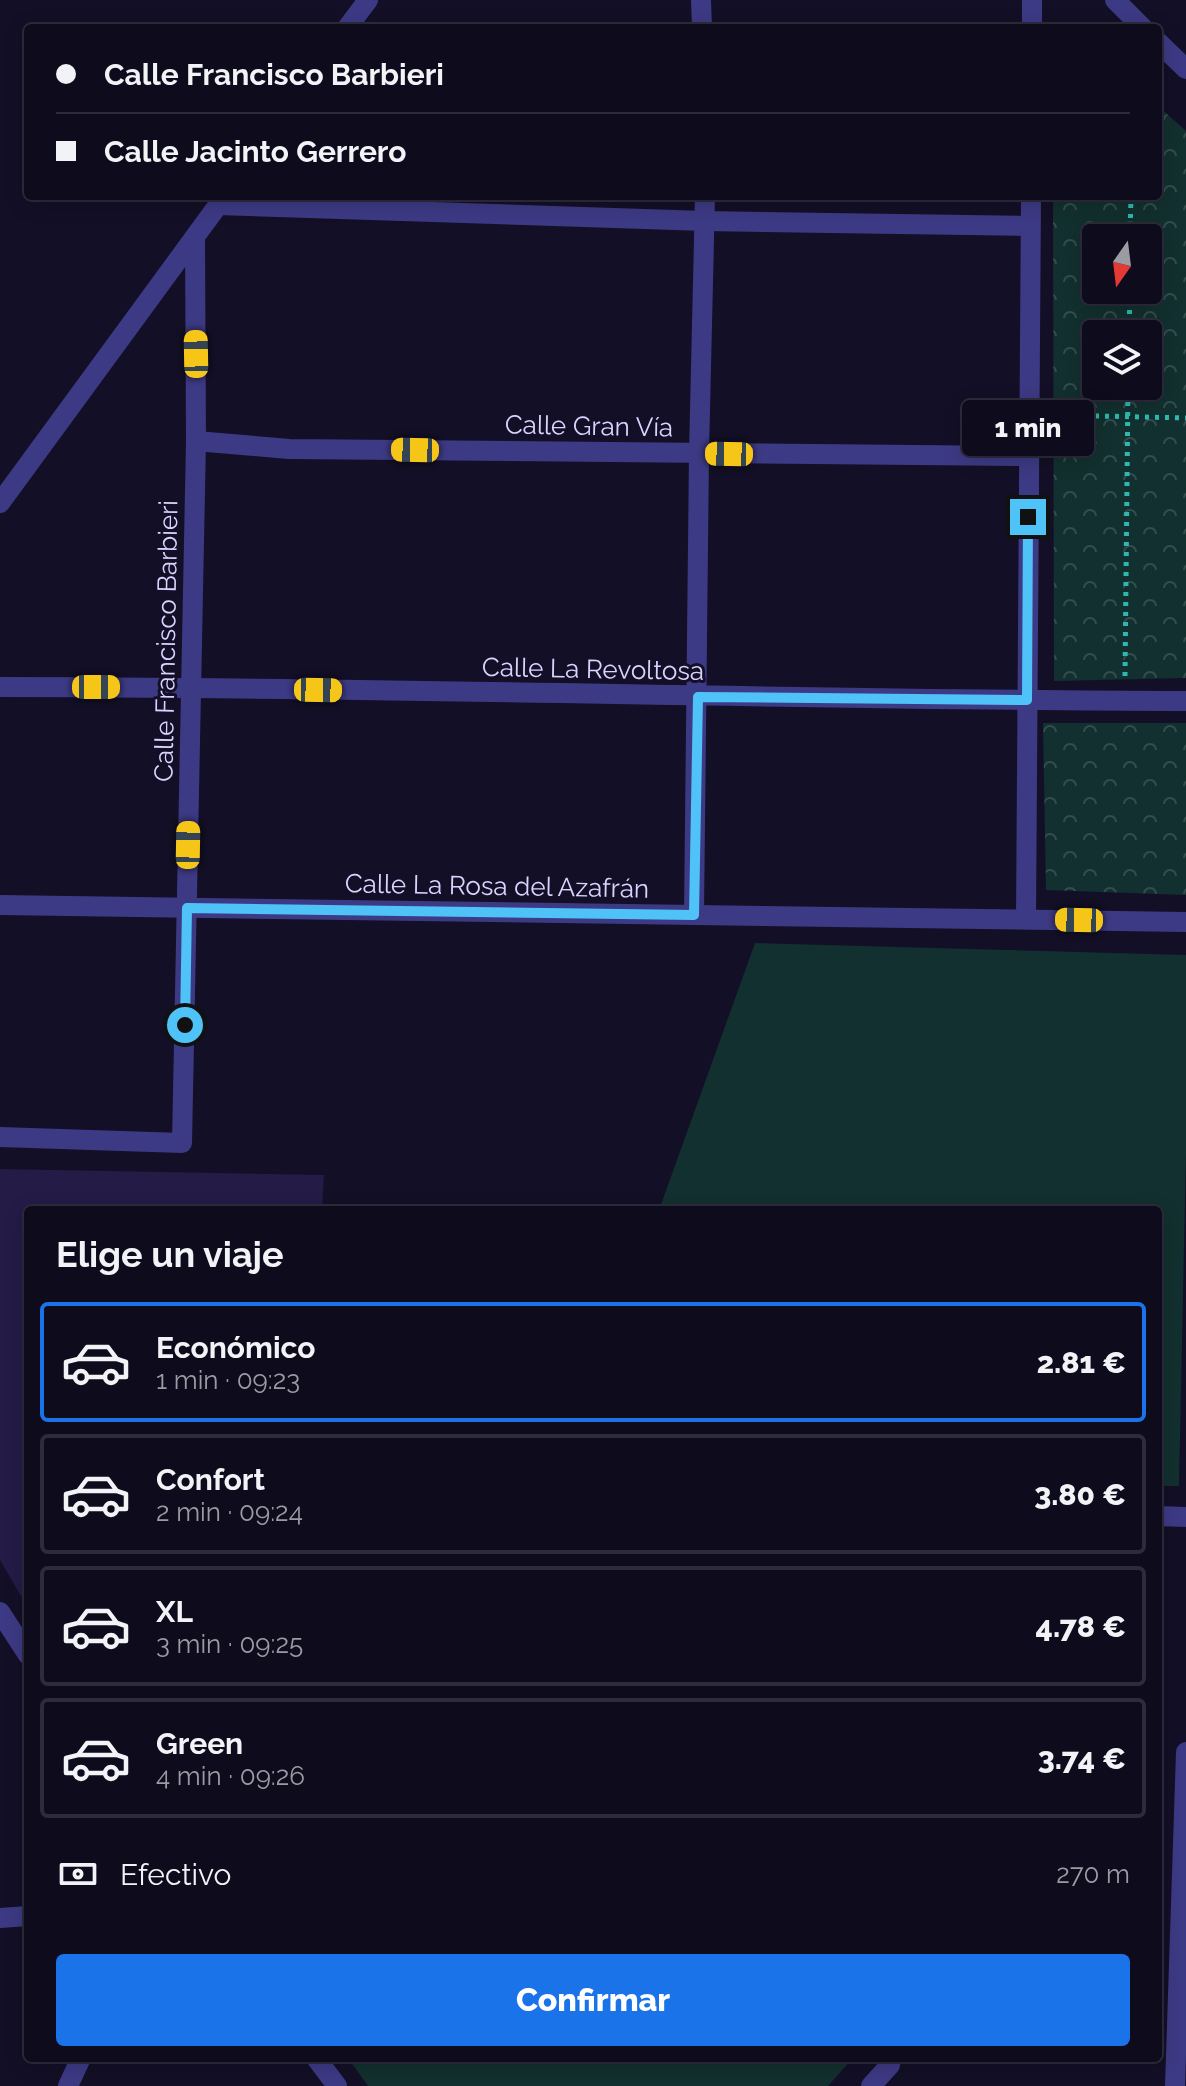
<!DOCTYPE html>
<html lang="es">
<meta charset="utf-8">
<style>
body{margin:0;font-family:Raleway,sans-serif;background:#171425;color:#f1f3f6;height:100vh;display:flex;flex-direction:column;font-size:30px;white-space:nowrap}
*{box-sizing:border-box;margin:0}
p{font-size:26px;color:#9b9ba3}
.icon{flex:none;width:44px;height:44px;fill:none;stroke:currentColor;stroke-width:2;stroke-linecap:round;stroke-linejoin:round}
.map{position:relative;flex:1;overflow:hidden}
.side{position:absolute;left:24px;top:1206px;width:1138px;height:856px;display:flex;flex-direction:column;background:#0e0b1c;border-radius:8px;box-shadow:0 4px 20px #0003,0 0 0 2px #2e2b3b}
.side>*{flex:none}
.guide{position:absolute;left:24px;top:24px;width:1138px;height:176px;border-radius:8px;box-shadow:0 4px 20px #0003,0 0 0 2px #2e2b3b;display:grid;align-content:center;height:176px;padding:0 32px;background:#0e0b1c}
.needle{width:52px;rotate:194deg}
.fabs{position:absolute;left:1082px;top:224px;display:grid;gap:16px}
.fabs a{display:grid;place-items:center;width:80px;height:80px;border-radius:8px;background:#0e0b1c;box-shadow:0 4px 20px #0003,0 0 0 2px #2e2b3b;font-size:40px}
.end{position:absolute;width:36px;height:36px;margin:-18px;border:10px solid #4fc3f7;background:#111;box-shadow:0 0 0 4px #111}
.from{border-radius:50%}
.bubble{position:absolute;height:56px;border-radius:8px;background:#0e0b1c;box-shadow:0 4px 20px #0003,0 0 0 2px #2e2b3b;font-size:26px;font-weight:800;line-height:56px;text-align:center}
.car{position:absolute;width:24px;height:48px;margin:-24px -12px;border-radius:10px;box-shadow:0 0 6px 2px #0007;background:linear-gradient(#f5c518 24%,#345 0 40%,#f5c518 0 76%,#345 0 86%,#f5c518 0)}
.guide b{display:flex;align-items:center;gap:28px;height:76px;font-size:30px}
.guide b+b{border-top:2px solid #2e2b3b}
.guide i{width:20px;height:20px;background:#f1f3f6}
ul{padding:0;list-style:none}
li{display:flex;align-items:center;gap:24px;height:120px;margin:0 16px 12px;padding:0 16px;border:4px solid #2e2b3b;border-radius:8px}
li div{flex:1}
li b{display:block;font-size:30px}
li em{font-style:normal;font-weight:800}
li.on{border-color:#1a73e8}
li>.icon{width:72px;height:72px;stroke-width:1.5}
h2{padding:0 32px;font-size:36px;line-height:96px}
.pay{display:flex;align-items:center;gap:20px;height:88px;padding:0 32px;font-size:30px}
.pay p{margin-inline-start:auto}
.primary-button{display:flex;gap:16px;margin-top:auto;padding:16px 32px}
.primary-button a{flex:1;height:92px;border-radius:8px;background:#1a73e8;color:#fff;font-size:32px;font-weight:800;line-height:92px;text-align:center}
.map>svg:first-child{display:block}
.green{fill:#12302f}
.park{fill:url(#park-crowns);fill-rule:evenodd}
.building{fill:#241b47}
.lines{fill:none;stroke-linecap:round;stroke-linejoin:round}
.path{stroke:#2fb8b0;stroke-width:5;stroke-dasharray:4 6;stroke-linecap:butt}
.minor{stroke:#3d3a85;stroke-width:20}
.route{stroke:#4fc3f7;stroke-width:10}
.labels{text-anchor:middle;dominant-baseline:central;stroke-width:6;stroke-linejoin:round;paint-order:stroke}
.street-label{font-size:26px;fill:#d9d4ff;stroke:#130f26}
</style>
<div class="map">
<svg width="1186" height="2086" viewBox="0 0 1186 2086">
<defs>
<pattern id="park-crowns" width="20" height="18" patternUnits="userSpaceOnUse" patternTransform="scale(2)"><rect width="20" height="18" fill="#12302f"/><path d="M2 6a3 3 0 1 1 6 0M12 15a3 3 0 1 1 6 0" fill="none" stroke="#344d4e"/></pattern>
</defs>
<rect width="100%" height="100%" fill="#130f26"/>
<g class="green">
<polygon points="755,943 1186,955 1186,1153 1179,1486 1158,1486 1158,1210 659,1210"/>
<polygon points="348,2058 853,2058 828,2086 368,2086"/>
</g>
<g class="park">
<path d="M1158 106 1186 131V678L1054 681 1053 196H1158ZM1148 238V290H1096V238ZM1096 334H1148V386H1096Z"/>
<polygon points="1043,723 1186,723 1186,895 1046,890"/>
</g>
<polygon class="building" points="0,1169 324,1175 322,1210 28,1210 28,1608 0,1560"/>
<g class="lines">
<g class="path">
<polyline points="1130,238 1131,196"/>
<polyline points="1129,334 1130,290"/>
<polyline points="1055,415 1186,418"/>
<polyline points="1125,676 1128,386"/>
</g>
<g class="minor">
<polyline points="701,0 702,28"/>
<polyline points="1115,0 1143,28"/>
<polyline points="347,28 368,0"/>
<polyline points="1032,28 1032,0"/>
<polyline points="1158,42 1186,69"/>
<polyline points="218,205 705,221 1030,226"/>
<polyline points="196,441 289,449 1029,456"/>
<polyline points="0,503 224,197"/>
<path d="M0 687C395 687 791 700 1186 701"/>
<polyline points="0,905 1186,922"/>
<polyline points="694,915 699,453 705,196"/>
<polyline points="1026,919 1031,196"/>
<polyline points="0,1137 182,1143 196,441 195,237"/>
<polyline points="1158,1516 1186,1517"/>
<polyline points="0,1612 28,1655"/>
<polyline points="0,1918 28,1916"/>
<polyline points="316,2058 337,2086"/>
<polyline points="68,2086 81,2058"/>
<polyline points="871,2086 890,2065 891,2058"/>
<polyline points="1175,2086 1186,1752"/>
</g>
</g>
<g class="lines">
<polyline class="route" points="185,1025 187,908 694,915 698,697 1027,700 1028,517"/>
</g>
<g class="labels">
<g class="street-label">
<text transform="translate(589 426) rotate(1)">Calle Gran Vía</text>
<text transform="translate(166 641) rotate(-89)">Calle Francisco Barbieri</text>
<text transform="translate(593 669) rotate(1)">Calle La Revoltosa</text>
<text transform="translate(497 886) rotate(1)">Calle La Rosa del Azafrán</text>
</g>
</g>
</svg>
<div class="fabs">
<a><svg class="needle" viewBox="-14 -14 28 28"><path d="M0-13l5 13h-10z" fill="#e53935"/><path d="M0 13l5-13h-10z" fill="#9b9ba3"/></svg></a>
<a><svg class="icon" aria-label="layers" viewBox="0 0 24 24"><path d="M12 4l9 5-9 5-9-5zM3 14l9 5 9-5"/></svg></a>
</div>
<i class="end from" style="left:185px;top:1025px"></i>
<i class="end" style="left:1028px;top:517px"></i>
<div class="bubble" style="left:962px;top:400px;width:132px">1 min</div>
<i class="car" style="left:196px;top:354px;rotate:359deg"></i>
<i class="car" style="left:415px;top:450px;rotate:271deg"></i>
<i class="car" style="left:729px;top:454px;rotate:271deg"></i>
<i class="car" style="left:96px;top:687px;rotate:90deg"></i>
<i class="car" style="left:318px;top:690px;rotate:91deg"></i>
<i class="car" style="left:188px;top:845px;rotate:1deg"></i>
<i class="car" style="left:1079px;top:920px;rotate:271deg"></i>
<div class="guide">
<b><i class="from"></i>Calle Francisco Barbieri</b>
<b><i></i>Calle Jacinto Gerrero</b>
</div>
<section class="side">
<h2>Elige un viaje</h2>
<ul>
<li class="on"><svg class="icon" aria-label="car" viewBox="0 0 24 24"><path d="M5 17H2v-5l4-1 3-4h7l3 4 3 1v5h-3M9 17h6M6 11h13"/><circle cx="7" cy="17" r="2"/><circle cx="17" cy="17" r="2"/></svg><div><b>Económico</b><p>1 min · 09:23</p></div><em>2.81 €</em></li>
<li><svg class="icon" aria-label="car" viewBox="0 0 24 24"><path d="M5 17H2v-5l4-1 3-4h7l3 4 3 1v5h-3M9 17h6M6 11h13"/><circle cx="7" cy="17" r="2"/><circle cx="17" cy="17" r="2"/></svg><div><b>Confort</b><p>2 min · 09:24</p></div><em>3.80 €</em></li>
<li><svg class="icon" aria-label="car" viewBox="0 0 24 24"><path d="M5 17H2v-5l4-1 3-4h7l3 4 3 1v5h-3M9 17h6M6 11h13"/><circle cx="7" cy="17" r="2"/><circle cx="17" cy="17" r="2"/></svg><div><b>XL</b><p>3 min · 09:25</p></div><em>4.78 €</em></li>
<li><svg class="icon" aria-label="car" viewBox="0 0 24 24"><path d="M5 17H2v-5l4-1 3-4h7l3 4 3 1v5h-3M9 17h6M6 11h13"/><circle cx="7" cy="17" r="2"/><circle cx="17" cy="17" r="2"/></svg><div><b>Green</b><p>4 min · 09:26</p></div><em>3.74 €</em></li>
</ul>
<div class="pay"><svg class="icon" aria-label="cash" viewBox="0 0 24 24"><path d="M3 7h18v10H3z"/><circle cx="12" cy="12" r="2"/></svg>Efectivo<p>270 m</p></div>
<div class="primary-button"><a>Confirmar</a></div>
</section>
</div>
